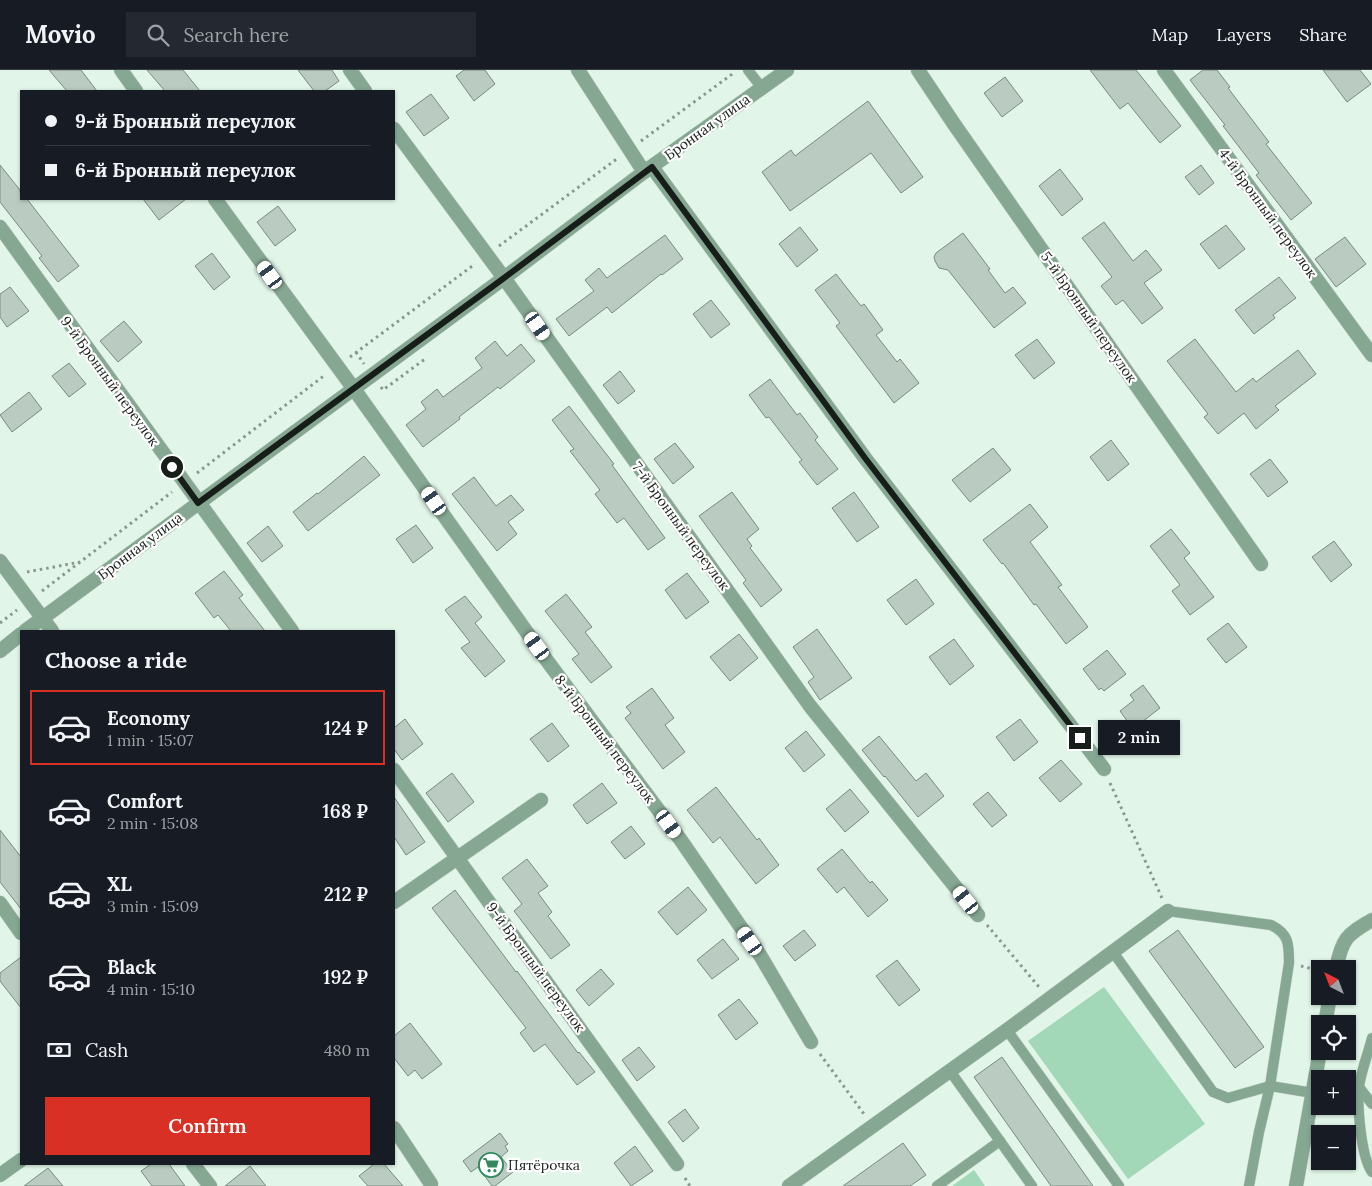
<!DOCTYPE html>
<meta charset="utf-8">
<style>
body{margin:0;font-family:Lora,serif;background:#242831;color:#f1f3f6;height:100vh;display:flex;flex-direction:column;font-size:19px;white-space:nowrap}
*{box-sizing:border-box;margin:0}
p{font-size:16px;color:#9ea1a6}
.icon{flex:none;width:28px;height:28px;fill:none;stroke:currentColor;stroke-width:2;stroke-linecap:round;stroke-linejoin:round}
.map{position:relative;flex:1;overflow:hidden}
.details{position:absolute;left:20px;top:560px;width:375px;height:535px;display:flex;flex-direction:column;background:#171b24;border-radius:0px;box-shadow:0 1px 4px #0004}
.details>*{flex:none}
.guide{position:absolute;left:20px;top:20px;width:375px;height:110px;border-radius:0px;box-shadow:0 1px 4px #0004;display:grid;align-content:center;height:110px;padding:0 25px;background:#171b24}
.needle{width:32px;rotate:318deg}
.buttons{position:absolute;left:1311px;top:890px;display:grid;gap:10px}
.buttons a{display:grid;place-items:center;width:45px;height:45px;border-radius:0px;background:#171b24;box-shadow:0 1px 4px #0004;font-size:25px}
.end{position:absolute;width:22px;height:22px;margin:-11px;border:6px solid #171e1a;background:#fff;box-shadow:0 0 0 2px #fff}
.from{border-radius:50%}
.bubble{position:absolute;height:35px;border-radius:0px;background:#171b24;box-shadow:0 1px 4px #0004;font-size:16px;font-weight:600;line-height:35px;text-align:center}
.car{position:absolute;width:15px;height:30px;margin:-15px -8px;border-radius:6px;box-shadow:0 0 4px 1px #0007;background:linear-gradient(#fff 24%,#345 0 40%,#fff 0 76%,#345 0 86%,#fff 0)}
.guide b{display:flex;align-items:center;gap:18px;height:48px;font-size:19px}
.guide b+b{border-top:1px solid #363941}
.guide i{width:12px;height:12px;background:#f1f3f6}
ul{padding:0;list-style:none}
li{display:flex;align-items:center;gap:15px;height:75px;margin:0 10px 8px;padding:0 15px;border:2px solid transparent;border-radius:0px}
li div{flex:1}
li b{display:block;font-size:19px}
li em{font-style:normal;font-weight:600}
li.on{border-color:#d93025}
li>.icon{width:45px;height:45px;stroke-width:1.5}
h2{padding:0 25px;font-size:22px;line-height:60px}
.pay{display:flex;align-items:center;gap:12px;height:55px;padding:0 25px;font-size:19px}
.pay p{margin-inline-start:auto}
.button{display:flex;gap:10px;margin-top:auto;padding:10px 25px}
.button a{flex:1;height:58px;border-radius:0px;background:#d93025;color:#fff;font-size:20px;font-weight:600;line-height:58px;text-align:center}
header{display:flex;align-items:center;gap:30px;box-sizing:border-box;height:70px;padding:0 25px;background:#171b24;border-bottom:1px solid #363941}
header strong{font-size:24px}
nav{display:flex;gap:28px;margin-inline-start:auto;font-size:18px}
.search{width:350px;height:45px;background:#242831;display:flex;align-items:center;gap:12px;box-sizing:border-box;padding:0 18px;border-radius:0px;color:#9ea1a6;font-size:19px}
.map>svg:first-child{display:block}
.green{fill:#a2d7b7}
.building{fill:#baccc1;stroke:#7a8b80}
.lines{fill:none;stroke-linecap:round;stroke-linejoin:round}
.service-casing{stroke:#bdcec3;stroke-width:11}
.minor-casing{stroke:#bdcec3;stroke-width:15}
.tertiary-casing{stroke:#bdcec3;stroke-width:15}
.path{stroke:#89978e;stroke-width:3;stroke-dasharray:2.5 4;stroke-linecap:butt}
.service{stroke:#86a893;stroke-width:10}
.minor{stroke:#86a893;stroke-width:14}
.tertiary{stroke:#86a893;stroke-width:14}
.route{stroke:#171e1a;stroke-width:6}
.labels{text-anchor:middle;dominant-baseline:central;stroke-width:4.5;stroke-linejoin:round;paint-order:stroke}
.street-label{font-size:14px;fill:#171e1a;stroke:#fff}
.poi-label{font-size:14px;fill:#171e1a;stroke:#fff;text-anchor:start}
</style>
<header>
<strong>Movio</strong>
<div class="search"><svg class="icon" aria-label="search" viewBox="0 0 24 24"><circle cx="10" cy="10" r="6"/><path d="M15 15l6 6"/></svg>Search here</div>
<nav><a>Map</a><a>Layers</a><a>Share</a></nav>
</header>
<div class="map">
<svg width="1372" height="1116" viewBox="0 0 1372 1116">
<rect width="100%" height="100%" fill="#e1f5e8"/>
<g class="green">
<polygon points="1104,917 1205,1054 1128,1109 1028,971"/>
<polygon points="974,1100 985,1116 952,1116"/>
</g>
<g class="building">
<polygon points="49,0 81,0 97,21 67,21"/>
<polygon points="147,0 183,0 200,21 165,21"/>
<polygon points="298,0 332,0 339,11 325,21 314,21"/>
<polygon points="464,0 485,0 495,14 474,31 456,6"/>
<polygon points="1090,0 1136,0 1181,56 1160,73 1128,33 1120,39"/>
<polygon points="1203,0 1217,0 1230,17 1228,18 1269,72 1266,74 1312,133 1291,150 1256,105 1259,103 1223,56 1225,55 1190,10"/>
<polygon points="1323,0 1360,0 1371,14 1347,32"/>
<polygon points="1005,7 1023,31 1002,47 984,23"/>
<polygon points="431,24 449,48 424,66 406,42"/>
<polygon points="868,31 923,107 901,123 871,83 790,141 762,102 791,80 795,86"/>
<polygon points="0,95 20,120 21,129 27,129 79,196 58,212 39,188 42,186 0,132"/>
<polygon points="1201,95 1214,113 1199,125 1185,107"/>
<polygon points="1060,99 1083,129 1062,146 1039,116"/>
<polygon points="143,129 186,129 159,150"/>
<polygon points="278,136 296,160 275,176 257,152"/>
<polygon points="1104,152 1133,191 1146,180 1162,200 1144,213 1163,238 1142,254 1123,230 1116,235 1101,216 1112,207 1082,168"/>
<polygon points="1226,155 1245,179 1219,199 1200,174"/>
<polygon points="800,157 818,180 797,197 779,174"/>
<polygon points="963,163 990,199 988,200 1005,223 1013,217 1026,233 994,258 948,200 939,198 935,191 934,187 936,183"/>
<polygon points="665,165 683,189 662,205 661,204 612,243 607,237 569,266 556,249 594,221 585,210 599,198 607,208"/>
<polygon points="1345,167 1366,194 1336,217 1315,189"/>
<polygon points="212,183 230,207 214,220 195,196"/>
<polygon points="836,204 861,236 864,234 883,260 876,265 897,292 900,289 919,313 894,333 836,256 840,253 815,220"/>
<polygon points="1279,207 1296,228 1273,245 1275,248 1254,264 1235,240"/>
<polygon points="10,217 29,241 7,257 0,247 0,224"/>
<polygon points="711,230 730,254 711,268 693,244"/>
<polygon points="124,251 142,272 118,292 100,271"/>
<polygon points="1037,269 1055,293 1034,309 1015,285"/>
<polygon points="1195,269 1236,322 1253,308 1256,312 1298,280 1316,304 1275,336 1279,340 1256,359 1244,343 1218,364 1204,347 1208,344 1167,291"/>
<polygon points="495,271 507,286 521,274 535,291 500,319 498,317 459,347 460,349 423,377 406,355 426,339 421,332 437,319 443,327 482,298 475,288"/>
<polygon points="69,293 86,314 69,327 52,306"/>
<polygon points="620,301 635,321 618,334 603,315"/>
<polygon points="770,309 797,345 800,343 818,367 815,370 838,399 817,415 799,392 802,390 769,347 766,348 749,325"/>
<polygon points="29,322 42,339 12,362 0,345"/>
<polygon points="569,336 614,394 612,395 665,468 648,480 624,448 617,453 595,424 600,420 570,381 574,379 552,350"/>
<polygon points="1111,370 1129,394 1108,411 1090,387"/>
<polygon points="675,373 694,397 673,414 654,389"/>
<polygon points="993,378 1011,400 970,432 952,410"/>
<polygon points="364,386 380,405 308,461 293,442 317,423 318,424"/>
<polygon points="1270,389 1288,412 1268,427 1250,404"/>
<polygon points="474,407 496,436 511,425 524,440 508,452 517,464 497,481 452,424"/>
<polygon points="732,422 759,459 747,469 752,476 750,478 782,520 761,537 743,513 746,510 699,446"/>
<polygon points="854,422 879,457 857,472 832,438"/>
<polygon points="1030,434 1048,457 1030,472 1062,515 1058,517 1088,557 1066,574 1036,534 1034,535 1003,493 1002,494 983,470"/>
<polygon points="416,455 433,478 413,493 396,469"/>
<polygon points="268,456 283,476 262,492 247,473"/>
<polygon points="1171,459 1190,483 1184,488 1214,527 1190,545 1172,521 1180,515 1150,476"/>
<polygon points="1334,471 1352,495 1331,512 1312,487"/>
<polygon points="224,501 243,525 239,528 265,561 231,561 218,545 214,548 195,523"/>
<polygon points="687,503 709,532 686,549 665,520"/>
<polygon points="916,509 934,534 906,555 887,530"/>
<polygon points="566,524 592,557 585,562 612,597 591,613 572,589 579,584 545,541"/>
<polygon points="465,526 482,547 475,553 505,591 485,607 461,578 470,572 445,540"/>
<polygon points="1228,553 1247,577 1226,593 1207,569"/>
<polygon points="817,559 852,608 820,630 808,612 814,607 793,577"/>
<polygon points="739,564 758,588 730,611 710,587"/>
<polygon points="954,569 974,596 950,615 929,587"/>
<polygon points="1107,580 1126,604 1104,621 1101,618 1099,620 1083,599"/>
<polygon points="1143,615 1160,638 1133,659 1120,641 1134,630 1130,625"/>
<polygon points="652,618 674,648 665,655 685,682 663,699 625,648 631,643 626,637"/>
<polygon points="405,649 423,674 402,690 394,679 394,658"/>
<polygon points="1020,649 1038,672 1014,691 996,667"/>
<polygon points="552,653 569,676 548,692 530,669"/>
<polygon points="806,661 825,685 804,702 785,678"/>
<polygon points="879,666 916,711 926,703 944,726 918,747 885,706 884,707 862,680"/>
<polygon points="1061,690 1082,714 1060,732 1039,708"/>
<polygon points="452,703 474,732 448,752 426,723"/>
<polygon points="602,713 617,733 587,754 573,735"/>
<polygon points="716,717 757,770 759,768 779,795 756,814 720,767 713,773 687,740"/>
<polygon points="850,719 869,742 845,762 826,739"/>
<polygon points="988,722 1007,745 992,757 973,734"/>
<polygon points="394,727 425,772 406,785 394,767"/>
<polygon points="631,756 645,774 625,789 611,772"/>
<polygon points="0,760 21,787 21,839 0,812"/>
<polygon points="842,779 870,813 872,811 888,830 868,847 844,817 837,823 817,799"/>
<polygon points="527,789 548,816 538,823 552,842 548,846 570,875 551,889 514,841 522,834 502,808"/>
<polygon points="688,817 707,840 677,865 658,842"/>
<polygon points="455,820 516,902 517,901 578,983 579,982 595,1002 577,1015 545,974 534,982 520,963 526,958 432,838"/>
<polygon points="804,860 816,875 795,891 783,876"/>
<polygon points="1178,860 1264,977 1235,998 1149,881"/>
<polygon points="723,869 739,889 712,909 697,890"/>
<polygon points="21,887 21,938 0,911 0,903"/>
<polygon points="897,890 920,920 899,936 876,906"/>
<polygon points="601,899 614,914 589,936 576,920"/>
<polygon points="739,929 758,953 736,970 718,945"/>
<polygon points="410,953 442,994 422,1009 415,1000 408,1006 394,988 394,966"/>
<polygon points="639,977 655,997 637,1011 622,990"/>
<polygon points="1002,987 1093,1116 1051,1116 974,1007"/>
<polygon points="685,1039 699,1058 683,1072 668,1052"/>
<polygon points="500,1063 508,1074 505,1076 508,1081 501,1087 513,1102 495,1116 492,1116 478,1097 471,1102 463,1091"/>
<polygon points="903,1073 926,1105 910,1116 843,1116"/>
<polygon points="635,1076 653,1101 631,1116 614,1093"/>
<polygon points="151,1094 169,1094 185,1116 152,1116 141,1101"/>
<polygon points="374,1094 384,1094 403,1116 368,1116 359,1106"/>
<polygon points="250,1096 266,1116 225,1116"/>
<polygon points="48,1098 63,1116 24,1116"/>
</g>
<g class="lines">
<defs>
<g id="service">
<polyline points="748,0 762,18"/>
<path d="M1168 841 1271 855C1289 864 1289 874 1289 893L1270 1016 1259 1062 1249 1116"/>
<polyline points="1113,882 1213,1022 1228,1028 1270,1016 1313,1023"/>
<polyline points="1007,960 1119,1116"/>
<path d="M1372 968C1368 984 1361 1001 1359 1017 1357 1036 1361 1087 1372 1102"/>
<polyline points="950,1001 1032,1116"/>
<polyline points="1359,1017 1372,1034"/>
<polyline points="937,1116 1000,1071"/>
</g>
<g id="minor">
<polyline points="121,0 136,21"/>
<polyline points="350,0 365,21"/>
<polyline points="578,0 644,102"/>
<polyline points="918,0 954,54 1261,494"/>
<polyline points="1164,0 1372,285"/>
<polyline points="394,59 504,208 810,636 978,845"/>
<polyline points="652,97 865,388 1104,699"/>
<polyline points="215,129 354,319 548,592 680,769 760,885 811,972"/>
<polyline points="0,157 292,561"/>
<polyline points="0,491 52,561"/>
<polyline points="394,700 677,1094"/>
<polyline points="394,832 541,730"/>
<polyline points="0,833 21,863"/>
<path d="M1336 899C1342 869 1346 865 1372 850"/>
<polyline points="1325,954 1330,926"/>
<polyline points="394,1058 431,1114"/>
<polyline points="193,1094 210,1116"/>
<polyline points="0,1105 21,1090"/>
<polyline points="789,1116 1007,960 1168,841"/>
<polyline points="1296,1116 1320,981"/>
</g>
<g id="tertiary">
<polyline points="25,561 504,208 644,102 787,0"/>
<polyline points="0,581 21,564"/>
</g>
</defs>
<use href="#service" class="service-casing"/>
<use href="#minor" class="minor-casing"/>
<use href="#tertiary" class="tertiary-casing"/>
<g class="path">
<polyline points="641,71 735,2"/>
<polyline points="499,176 618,88"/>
<polyline points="356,282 364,294"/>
<polyline points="350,287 475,194"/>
<polyline points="381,317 383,320 425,289"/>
<polyline points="197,403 325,305"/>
<polyline points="27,502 80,492"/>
<polyline points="42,521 172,422"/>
<polyline points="0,553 17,540"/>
<polyline points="1110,713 1162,828"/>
<polyline points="987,855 1039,917"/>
<polyline points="1301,896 1320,901"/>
<polyline points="820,984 864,1044"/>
<polyline points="685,1108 690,1116"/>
</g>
<use href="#service" class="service"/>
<use href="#minor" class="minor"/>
<use href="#tertiary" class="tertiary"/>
</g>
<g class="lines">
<polyline class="route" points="172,397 198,433 504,208 652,97 865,388 1080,668"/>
</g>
<defs>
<symbol id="supermarket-ring" viewBox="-11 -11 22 22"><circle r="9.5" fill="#fff" stroke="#32895e" stroke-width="1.5"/><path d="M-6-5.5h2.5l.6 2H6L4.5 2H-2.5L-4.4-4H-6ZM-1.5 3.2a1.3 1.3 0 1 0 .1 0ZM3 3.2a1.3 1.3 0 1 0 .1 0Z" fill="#32895e"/></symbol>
</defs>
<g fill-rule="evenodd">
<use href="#supermarket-ring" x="477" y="1081" width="28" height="28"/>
</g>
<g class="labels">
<g class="street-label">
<text transform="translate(707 57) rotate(-36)">Бронная улица</text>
<text transform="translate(1268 143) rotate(54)">4-й Бронный переулок</text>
<text transform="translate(1089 247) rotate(55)">5-й Бронный переулок</text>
<text transform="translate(110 311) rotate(54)">9-й Бронный переулок</text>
<text transform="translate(681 456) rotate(54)">7-й Бронный переулок</text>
<text transform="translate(140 476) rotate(-37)">Бронная улица</text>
<text transform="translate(605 669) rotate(53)">8-й Бронный переулок</text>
<text transform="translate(536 897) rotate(54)">9-й Бронный переулок</text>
</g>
<g class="poi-label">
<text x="508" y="1095">Пятёрочка</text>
</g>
</g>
</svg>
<div class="buttons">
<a><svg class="needle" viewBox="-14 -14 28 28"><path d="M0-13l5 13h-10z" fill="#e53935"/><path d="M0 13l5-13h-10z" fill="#9ea1a6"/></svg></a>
<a><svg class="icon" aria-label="locate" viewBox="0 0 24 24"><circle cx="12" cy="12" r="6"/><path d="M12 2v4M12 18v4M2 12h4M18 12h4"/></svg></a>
<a>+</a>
<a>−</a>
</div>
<i class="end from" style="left:172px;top:397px"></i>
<i class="end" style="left:1080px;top:668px"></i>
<div class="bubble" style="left:1098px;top:650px;width:82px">2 min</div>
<i class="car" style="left:270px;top:205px;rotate:324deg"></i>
<i class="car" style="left:538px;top:256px;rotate:145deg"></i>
<i class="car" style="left:434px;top:431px;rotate:325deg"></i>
<i class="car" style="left:537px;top:576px;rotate:324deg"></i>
<i class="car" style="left:669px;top:754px;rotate:144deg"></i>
<i class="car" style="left:966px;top:830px;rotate:321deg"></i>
<i class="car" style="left:750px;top:871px;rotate:325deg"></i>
<div class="guide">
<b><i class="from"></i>9-й Бронный переулок</b>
<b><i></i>6-й Бронный переулок</b>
</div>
<section class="details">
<h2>Choose a ride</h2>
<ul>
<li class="on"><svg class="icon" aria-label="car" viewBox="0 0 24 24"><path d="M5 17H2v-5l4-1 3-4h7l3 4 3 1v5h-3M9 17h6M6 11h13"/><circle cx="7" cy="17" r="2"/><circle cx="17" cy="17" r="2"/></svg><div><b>Economy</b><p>1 min · 15:07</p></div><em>124 ₽</em></li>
<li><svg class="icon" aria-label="car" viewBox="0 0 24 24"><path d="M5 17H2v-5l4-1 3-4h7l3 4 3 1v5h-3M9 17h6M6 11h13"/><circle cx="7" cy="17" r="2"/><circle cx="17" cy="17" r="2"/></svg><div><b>Comfort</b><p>2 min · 15:08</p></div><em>168 ₽</em></li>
<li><svg class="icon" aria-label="car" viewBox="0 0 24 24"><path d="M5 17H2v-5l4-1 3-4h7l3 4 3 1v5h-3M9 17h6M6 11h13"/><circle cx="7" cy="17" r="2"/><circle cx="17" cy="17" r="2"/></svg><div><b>XL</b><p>3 min · 15:09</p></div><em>212 ₽</em></li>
<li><svg class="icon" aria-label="car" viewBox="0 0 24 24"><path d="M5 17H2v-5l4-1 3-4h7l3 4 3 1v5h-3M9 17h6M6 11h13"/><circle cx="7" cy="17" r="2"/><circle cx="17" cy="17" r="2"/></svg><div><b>Black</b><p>4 min · 15:10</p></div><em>192 ₽</em></li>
</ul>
<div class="pay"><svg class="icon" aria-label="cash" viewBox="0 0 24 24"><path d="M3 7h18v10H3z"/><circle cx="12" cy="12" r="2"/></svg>Cash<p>480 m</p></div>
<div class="button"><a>Confirm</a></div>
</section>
</div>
